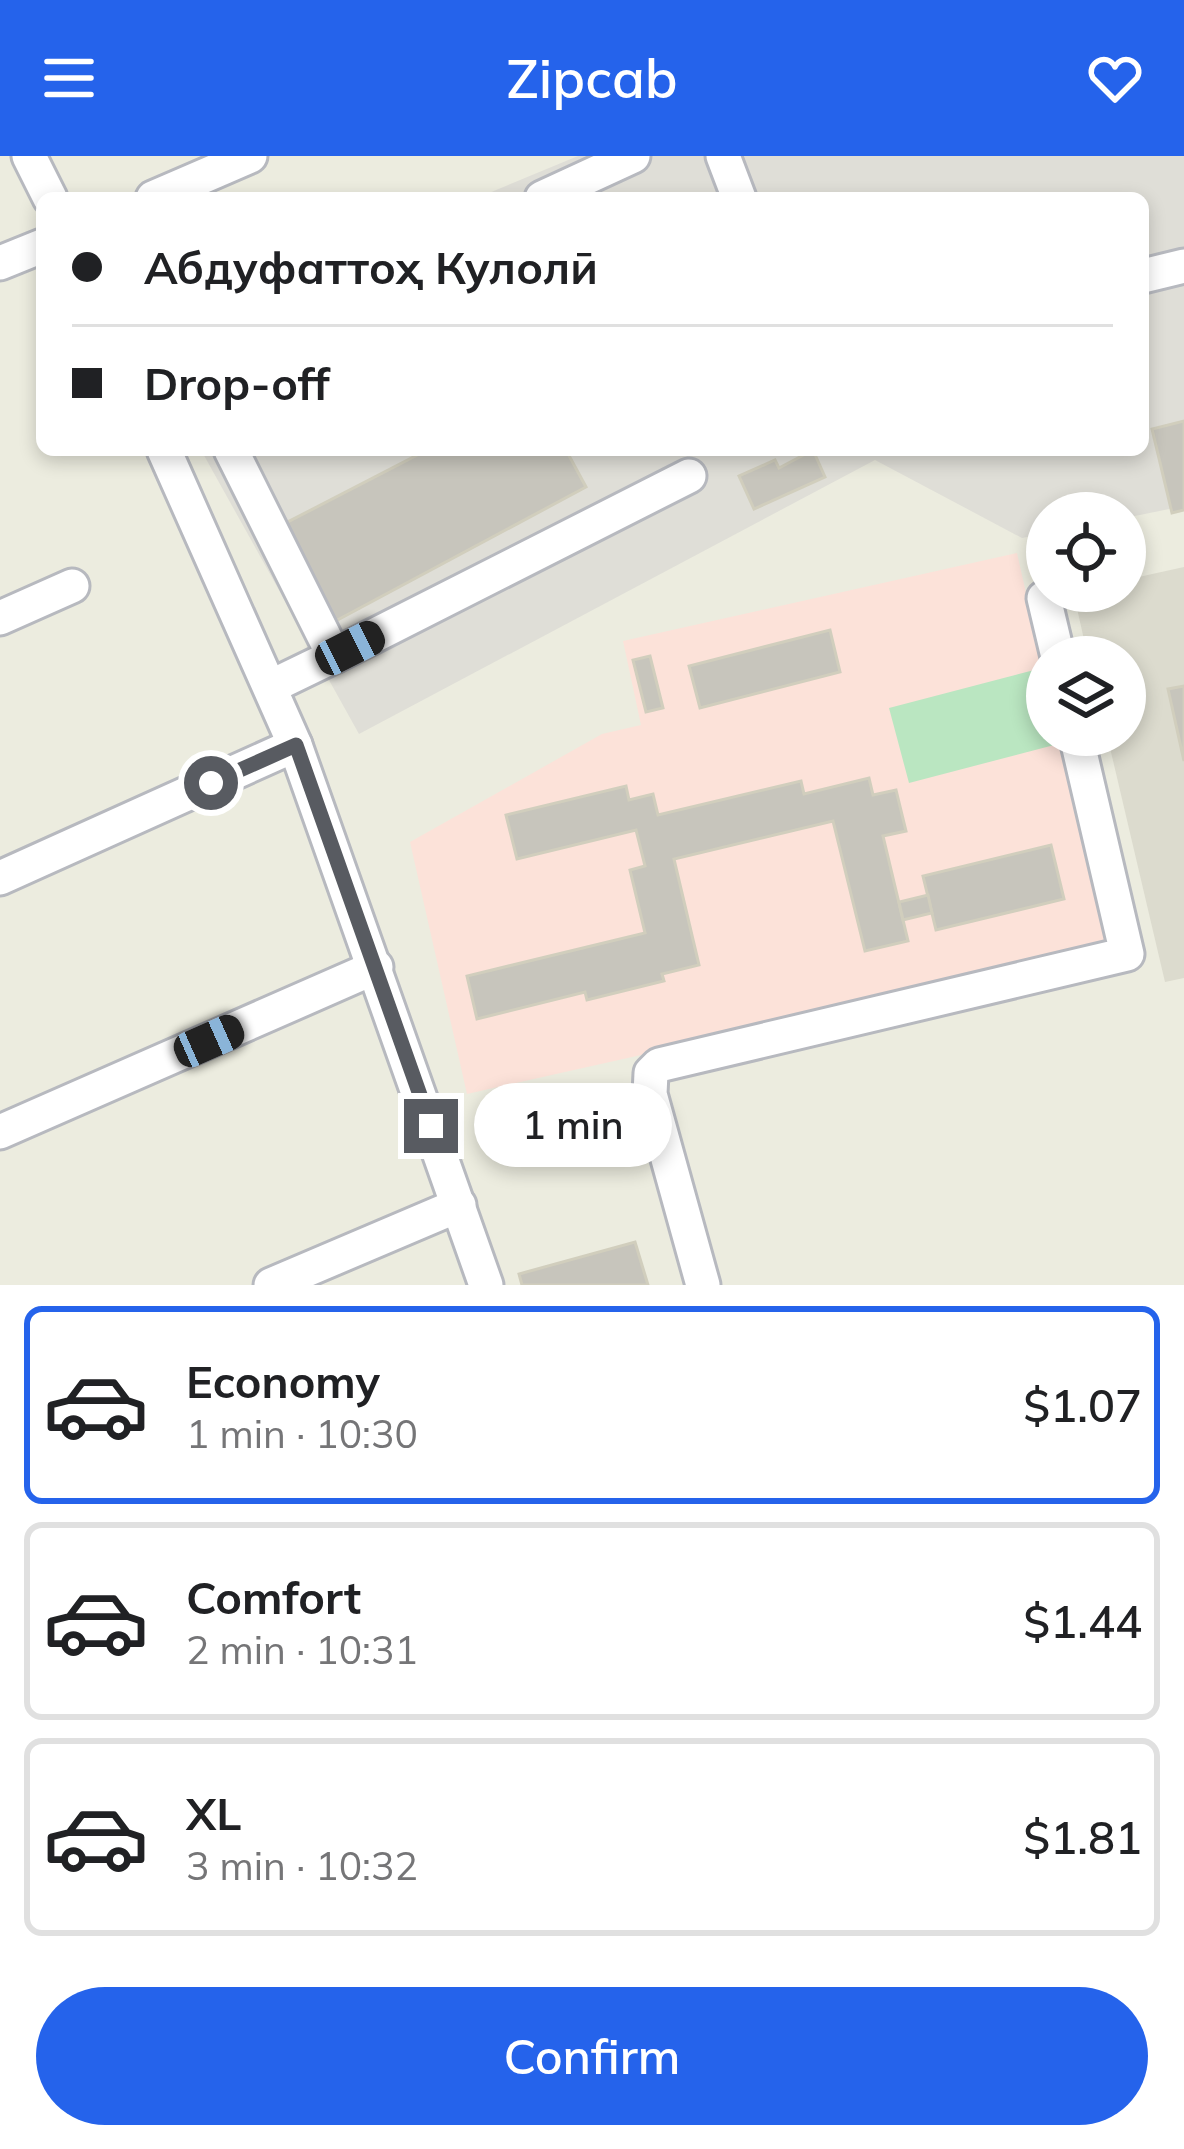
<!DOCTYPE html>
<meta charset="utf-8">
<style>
body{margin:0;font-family:Mulish,sans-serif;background:#f6f6f6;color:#202124;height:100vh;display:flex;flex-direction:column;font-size:45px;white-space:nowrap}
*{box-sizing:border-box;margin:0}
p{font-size:39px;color:#757577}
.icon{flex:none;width:66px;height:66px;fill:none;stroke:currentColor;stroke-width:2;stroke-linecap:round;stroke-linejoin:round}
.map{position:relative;height:1129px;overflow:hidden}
.panel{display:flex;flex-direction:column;background:#fff;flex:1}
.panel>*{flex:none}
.hud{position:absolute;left:36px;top:36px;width:1113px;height:264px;border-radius:18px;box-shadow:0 6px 18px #0003;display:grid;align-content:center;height:264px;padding:0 36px;background:#fff}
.controls{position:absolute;left:1026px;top:336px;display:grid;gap:24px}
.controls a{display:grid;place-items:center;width:120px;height:120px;border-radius:50%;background:#fff;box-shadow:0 6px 18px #0003;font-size:60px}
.end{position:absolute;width:54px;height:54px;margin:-27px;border:15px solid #585b61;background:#fff;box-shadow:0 0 0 6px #fff}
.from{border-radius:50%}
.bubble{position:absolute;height:84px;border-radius:42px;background:#fff;box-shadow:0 6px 18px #0003;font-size:39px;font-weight:600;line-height:84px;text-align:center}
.car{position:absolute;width:36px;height:72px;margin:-36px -18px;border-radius:15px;box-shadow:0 0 9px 3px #0007;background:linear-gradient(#222 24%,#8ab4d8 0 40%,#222 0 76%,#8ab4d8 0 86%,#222 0)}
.hud b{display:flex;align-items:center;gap:42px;height:114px;font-size:45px}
.hud b+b{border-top:3px solid #e0e0e0}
.hud i{width:30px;height:30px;background:#202124}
ul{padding:21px 0 0;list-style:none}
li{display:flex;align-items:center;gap:36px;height:198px;margin:0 24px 18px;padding:0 12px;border:6px solid #e0e0e0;border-radius:18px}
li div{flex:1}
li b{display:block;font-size:45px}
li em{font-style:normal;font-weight:600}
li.active{border-color:#2563eb}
li>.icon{width:108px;height:108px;stroke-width:1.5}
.button{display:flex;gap:24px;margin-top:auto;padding:24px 36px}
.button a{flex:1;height:138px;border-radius:72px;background:#2563eb;color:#fff;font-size:48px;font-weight:600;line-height:138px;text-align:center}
header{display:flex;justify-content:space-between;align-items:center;height:156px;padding:0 36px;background:#2563eb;color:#fff;font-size:54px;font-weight:600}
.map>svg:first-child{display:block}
.industrial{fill:#dfded7}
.education{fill:#dcdbce}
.medical{fill:#fce2d9}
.green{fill:#bae6c1}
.building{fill:#c7c5bc;stroke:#d1cebd;stroke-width:3}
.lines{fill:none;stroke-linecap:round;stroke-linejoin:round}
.minor-casing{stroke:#b7b9bf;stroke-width:39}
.minor{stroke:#fff;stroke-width:33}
.route{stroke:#585b61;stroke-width:15}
</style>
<header><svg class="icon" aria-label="menu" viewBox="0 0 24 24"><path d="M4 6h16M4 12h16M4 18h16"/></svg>Zipcab<svg class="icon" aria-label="heart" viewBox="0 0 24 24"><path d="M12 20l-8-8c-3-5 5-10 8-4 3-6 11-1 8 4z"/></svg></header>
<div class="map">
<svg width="1184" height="1129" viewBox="0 0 1184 1129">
<rect width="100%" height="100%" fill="#ececdf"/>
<polygon class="industrial" points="578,0 1184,0 1184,350 1125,362 1125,357 1047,357 1047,377 1022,382 875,304 359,578 201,294 1143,294 1143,42 477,42"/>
<polygon class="education" points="1184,411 1184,822 1165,826 1107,579 1125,579 1125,501 1088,501 1073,435 1125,435 1125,424"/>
<polygon class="medical" points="1017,397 1047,530 1047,579 1058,579 1081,682 1093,680 1118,792 467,938 410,686 602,578 641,569 623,485"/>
<polygon class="green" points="1038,513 1047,546 1047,579 1056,579 1058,588 909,627 889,552"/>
<g class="building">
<polygon points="1184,265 1184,354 1172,357 1152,273"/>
<polygon points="427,294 566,294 586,331 330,468 278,371"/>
<polygon points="813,294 825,321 754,353 739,320 775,304 779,312"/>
<polygon points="830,474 840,516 700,552 689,510"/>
<polygon points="650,500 663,552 646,556 633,504"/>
<polygon points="1184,530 1184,605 1168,533"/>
<polygon points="869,622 873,639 896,634 906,675 883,680 908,785 865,795 833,665 674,703 699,809 662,818 664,825 587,844 585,836 477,863 467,820 645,777 630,714 645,710 636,674 517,703 506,659 626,630 629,644 653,638 658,659 801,625 804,638"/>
<polygon points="1051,689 1064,743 936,774 923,720"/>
<polygon points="928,739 932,757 903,764 899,746"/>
<polygon points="635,1086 648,1129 522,1129 519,1118"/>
</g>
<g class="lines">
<defs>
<g id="minor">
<polyline points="29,0 50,42"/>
<polyline points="723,0 739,42"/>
<polyline points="153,42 250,0"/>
<polyline points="542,42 633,0"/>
<polyline points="0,107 42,90"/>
<polyline points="1143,120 1184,110"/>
<polyline points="164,294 295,589 486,1129"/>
<polyline points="231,294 334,500 689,320"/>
<polyline points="1044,442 1058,501"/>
<polyline points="0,462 72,430"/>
<polyline points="270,531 334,500"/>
<polyline points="0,722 295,589"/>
<polyline points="0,976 376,811"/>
<polyline points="271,1129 459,1049"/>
<polyline points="703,1129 650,938 651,917 659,909 1127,798 1076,579"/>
</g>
</defs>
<use href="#minor" class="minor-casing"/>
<use href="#minor" class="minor"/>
</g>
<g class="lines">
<polyline class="route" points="211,627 296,589 431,970"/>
</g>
</svg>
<div class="controls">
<a><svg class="icon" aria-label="locate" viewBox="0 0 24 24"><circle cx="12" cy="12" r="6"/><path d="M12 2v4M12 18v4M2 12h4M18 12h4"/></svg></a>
<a><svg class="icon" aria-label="layers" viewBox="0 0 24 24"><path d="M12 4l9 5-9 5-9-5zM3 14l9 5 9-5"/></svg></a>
</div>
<i class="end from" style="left:211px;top:627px"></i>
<i class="end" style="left:431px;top:970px"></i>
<div class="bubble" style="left:474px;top:927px;width:198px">1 min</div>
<i class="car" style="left:350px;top:492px;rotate:63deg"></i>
<i class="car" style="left:209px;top:885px;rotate:66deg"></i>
<div class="hud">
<b><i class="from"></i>Абдуфаттоҳ Кулолӣ</b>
<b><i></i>Drop-off</b>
</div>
</div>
<section class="panel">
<ul>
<li class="active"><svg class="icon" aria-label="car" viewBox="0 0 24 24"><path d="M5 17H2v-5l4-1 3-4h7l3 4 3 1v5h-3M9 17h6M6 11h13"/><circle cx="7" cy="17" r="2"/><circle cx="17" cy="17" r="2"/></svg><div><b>Economy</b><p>1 min · 10:30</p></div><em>$1.07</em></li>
<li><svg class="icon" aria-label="car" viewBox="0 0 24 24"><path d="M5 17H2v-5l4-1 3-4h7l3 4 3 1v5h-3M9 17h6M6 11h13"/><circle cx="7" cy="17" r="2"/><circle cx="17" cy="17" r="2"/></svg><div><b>Comfort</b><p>2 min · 10:31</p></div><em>$1.44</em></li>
<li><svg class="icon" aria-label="car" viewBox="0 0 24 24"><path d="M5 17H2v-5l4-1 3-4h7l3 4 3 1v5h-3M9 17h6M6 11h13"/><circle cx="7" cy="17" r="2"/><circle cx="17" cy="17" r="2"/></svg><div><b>XL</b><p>3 min · 10:32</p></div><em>$1.81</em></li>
</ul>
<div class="button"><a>Confirm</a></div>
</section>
